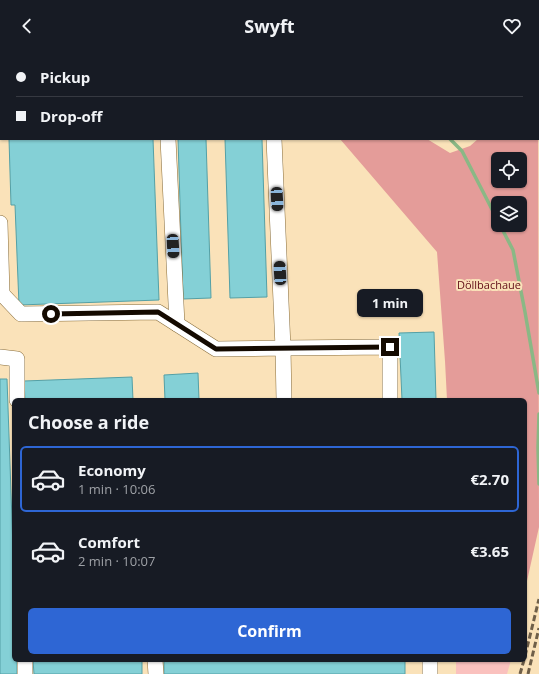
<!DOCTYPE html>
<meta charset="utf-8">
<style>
body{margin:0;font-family:"Open Sans",sans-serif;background:#242831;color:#f1f3f6;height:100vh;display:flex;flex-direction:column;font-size:15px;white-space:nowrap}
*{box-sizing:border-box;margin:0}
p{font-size:13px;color:#9ea1a6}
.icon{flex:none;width:22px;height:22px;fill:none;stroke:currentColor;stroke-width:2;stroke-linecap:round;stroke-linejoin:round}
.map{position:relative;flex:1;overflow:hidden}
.side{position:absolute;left:12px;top:346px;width:515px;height:264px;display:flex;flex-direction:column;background:#171b24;border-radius:6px;box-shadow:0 1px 3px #0004}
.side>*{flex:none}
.banner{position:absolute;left:0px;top:0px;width:539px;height:88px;box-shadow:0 1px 3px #0004;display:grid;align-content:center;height:88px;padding:0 16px;background:#171b24}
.buttons{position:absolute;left:491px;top:100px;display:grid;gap:8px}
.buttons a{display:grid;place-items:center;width:36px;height:36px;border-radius:6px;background:#171b24;box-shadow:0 1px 3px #0004;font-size:20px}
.end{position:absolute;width:18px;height:18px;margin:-9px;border:5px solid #140a00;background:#fff;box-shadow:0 0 0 2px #fff}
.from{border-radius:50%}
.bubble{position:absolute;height:28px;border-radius:6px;background:#171b24;box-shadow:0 1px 3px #0004;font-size:13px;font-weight:700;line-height:28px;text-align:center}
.car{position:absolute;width:12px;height:24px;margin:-12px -6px;border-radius:5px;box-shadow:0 0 3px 1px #0007;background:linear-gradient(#222 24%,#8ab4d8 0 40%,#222 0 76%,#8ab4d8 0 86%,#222 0)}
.banner b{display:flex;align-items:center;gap:14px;height:38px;font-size:15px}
.banner b+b{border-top:1px solid #363941}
.banner i{width:10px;height:10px;background:#f1f3f6}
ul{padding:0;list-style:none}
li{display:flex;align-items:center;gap:12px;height:66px;margin:0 8px 6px;padding:0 8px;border:2px solid transparent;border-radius:6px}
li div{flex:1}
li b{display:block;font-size:15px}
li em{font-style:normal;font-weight:700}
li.on{border-color:#2e66d4}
li>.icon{width:36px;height:36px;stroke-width:1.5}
h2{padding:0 16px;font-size:18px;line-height:48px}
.cta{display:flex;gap:8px;margin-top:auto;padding:8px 16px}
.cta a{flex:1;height:46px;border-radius:6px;background:#2e66d4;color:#fff;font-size:16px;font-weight:700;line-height:46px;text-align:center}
header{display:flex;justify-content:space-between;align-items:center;height:52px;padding:0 16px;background:#171b24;font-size:18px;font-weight:700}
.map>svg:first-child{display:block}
.green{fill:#fac1be}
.forest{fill:#e49c99;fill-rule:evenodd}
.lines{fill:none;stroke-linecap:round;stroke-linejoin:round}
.stream{stroke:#8ab885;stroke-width:3.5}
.building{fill:#84d0d6;stroke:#54a0a6}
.minor-casing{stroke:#886d3b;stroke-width:16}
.minor{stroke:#fff;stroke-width:15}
.rail{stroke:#6f5f49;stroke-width:3;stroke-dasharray:6 3;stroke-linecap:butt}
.route{stroke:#140a00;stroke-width:5}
.labels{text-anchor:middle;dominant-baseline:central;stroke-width:4;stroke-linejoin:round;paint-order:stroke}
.park-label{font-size:11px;fill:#610c16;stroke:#fae2b9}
</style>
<header><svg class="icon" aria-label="back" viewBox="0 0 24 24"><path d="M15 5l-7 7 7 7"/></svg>Swyft<svg class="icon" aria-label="heart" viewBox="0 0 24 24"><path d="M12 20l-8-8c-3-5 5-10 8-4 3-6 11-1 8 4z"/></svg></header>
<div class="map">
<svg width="539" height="622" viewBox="0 0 539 622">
<rect width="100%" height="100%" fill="#fae2b9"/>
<g class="green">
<polygon points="263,0 480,0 481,1 264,1"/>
<polygon points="456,608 511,608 507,622 456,622"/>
</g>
<path class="forest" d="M538 25 539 475 525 538V348H447L445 309 437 200 340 87H427L450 101 470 94 478 87H538ZM498 107H520V129H498ZM498 151H520V173H498Z"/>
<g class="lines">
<g class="stream">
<polyline points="362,0 363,1"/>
<polyline points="450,87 462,99 498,169"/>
<polyline points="500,173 513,198 525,260 539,341"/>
<polyline points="539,432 538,396 539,362"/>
</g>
</g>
<g class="building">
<polygon points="9,87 153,87 159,248 19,253 15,153 11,153"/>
<polygon points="178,87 206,87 211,246 183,247"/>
<polygon points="225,87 262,87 267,245 230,246"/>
<polygon points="434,280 436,348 402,348 399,281"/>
<polygon points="198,321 199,348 165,348 164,323"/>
<polygon points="132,325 133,348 25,348 24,329"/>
<polygon points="0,327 7,327 14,525 14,608 17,608 17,622 0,622"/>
<polygon points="33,608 142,608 142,622 34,622"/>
<rect x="164" y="608" width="241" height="14"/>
</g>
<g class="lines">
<defs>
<g id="minor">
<polyline points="247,0 248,1"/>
<polyline points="168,87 177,272"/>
<polyline points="274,87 283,296 390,295 390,348"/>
<polyline points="0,171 2,242"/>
<polyline points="0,242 2,242 21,262 158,260 216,297 283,296 284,348"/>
<polyline points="0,305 17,307 17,348"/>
<polyline points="25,608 25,622"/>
<polyline points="155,608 156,622"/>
<polyline points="430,608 430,622"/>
</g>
</defs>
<use href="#minor" class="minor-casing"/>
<use href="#minor" class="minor"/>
<g class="rail">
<polyline points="525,604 539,547"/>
<polyline points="520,622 524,608"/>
<polyline points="528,622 539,576"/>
</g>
</g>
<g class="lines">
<polyline class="route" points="51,262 158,260 216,297 390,295"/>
</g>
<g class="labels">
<g class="park-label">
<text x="489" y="232">Döllbachaue</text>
</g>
</g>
</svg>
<div class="buttons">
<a><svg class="icon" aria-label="locate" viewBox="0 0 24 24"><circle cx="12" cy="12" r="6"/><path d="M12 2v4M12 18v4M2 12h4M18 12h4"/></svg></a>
<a><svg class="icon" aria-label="layers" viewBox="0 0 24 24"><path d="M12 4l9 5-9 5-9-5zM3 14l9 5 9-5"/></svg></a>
</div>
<i class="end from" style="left:51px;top:262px"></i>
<i class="end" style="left:390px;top:295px"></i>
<div class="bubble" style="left:357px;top:237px;width:66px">1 min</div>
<i class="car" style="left:277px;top:147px;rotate:177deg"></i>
<i class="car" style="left:173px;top:194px;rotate:177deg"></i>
<i class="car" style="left:280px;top:221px;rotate:357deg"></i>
<div class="banner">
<b><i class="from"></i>Pickup</b>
<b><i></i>Drop-off</b>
</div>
<section class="side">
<h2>Choose a ride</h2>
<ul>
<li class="on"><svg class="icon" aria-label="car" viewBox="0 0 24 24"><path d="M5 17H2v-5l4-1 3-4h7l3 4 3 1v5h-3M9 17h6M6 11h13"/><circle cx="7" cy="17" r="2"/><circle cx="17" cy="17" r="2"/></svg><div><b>Economy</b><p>1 min · 10:06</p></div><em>€2.70</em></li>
<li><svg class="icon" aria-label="car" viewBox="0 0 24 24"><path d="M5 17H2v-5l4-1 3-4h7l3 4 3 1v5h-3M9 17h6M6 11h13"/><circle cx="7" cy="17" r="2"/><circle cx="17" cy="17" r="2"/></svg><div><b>Comfort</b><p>2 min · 10:07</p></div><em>€3.65</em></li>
</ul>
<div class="cta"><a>Confirm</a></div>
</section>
</div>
